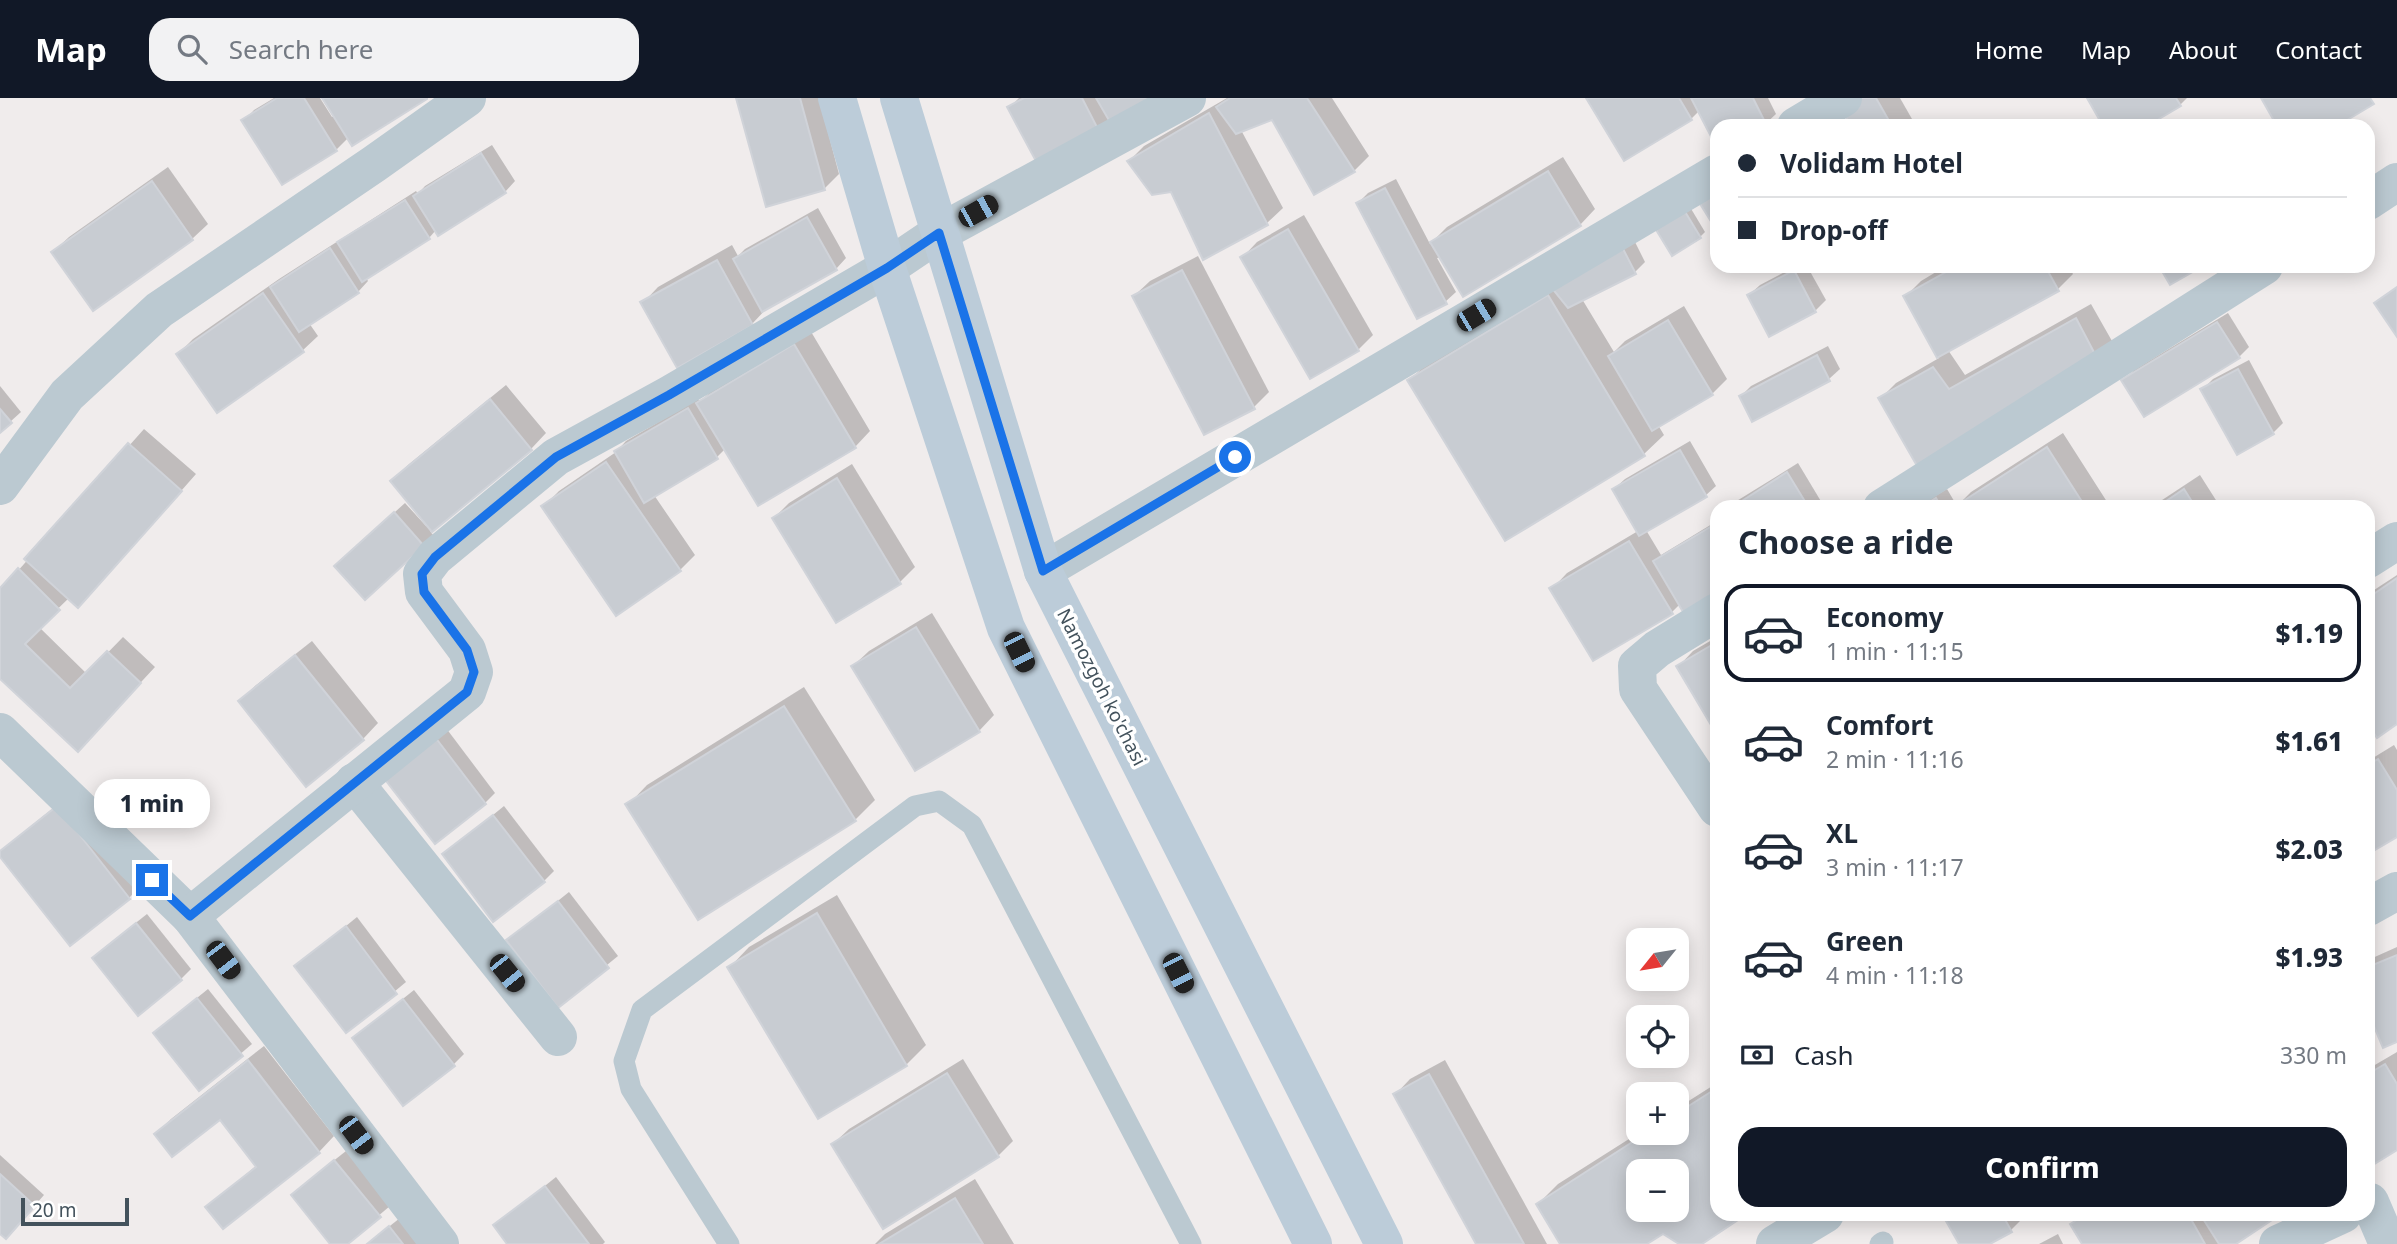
<!DOCTYPE html>
<meta charset="utf-8">
<style>
body{margin:0;font-family:"Noto Sans",sans-serif;background:#f2f2f3;color:#1f2937;height:100vh;display:flex;flex-direction:column;font-size:26px;white-space:nowrap}
*{box-sizing:border-box;margin:0}
p{font-size:23px;color:#747a83}
.icon{flex:none;width:38px;height:38px;fill:none;stroke:currentColor;stroke-width:2;stroke-linecap:round;stroke-linejoin:round}
.map{position:relative;flex:1;overflow:hidden}
.side{position:absolute;left:1710px;top:402px;width:665px;height:721px;display:flex;flex-direction:column;background:#fff;border-radius:21px;box-shadow:0 4px 18px #0003}
.side>*{flex:none}
.banner{position:absolute;left:1710px;top:21px;width:665px;height:154px;border-radius:21px;box-shadow:0 4px 18px #0003;display:grid;align-content:center;height:154px;padding:0 28px;background:#fff}
.needle{width:46px;rotate:240deg}
.fabs{position:absolute;left:1626px;top:830px;display:grid;gap:14px}
.fabs a{display:grid;place-items:center;width:63px;height:63px;border-radius:14px;background:#fff;box-shadow:0 4px 18px #0003;font-size:35px}
.scale{position:absolute;left:21px;bottom:18px;width:108px;box-sizing:border-box;padding-left:7px;border:4px solid #43525c;border-top:0;font-size:19px;line-height:24px;white-space:nowrap;color:#43525c;-webkit-text-stroke:5px #fff;paint-order:stroke}
.end{position:absolute;width:32px;height:32px;margin:-16px;border:9px solid #1a73e8;background:#fff;box-shadow:0 0 0 4px #fff}
.from{border-radius:50%}
.bubble{position:absolute;height:49px;border-radius:21px;background:#fff;box-shadow:0 4px 18px #0003;font-size:23px;font-weight:800;line-height:49px;text-align:center}
.car{position:absolute;width:21px;height:42px;margin:-21px -10px;border-radius:9px;box-shadow:0 0 5px 2px #0007;background:linear-gradient(#222 24%,#8ab4d8 0 40%,#222 0 76%,#8ab4d8 0 86%,#222 0)}
.banner b{display:flex;align-items:center;gap:24px;height:66px;font-size:26px}
.banner b+b{border-top:2px solid #e0e1e3}
.banner i{width:18px;height:18px;background:#1f2937}
ul{padding:0;list-style:none}
li{display:flex;align-items:center;gap:21px;height:98px;margin:0 14px 10px;padding:0 14px;border:4px solid transparent;border-radius:21px}
li div{flex:1}
li b{display:block;font-size:26px}
li em{font-style:normal;font-weight:800}
li.current{border-color:#111827}
li>.icon{width:63px;height:63px;stroke-width:1.5}
h2{padding:0 28px;font-size:32px;line-height:84px}
.pay{display:flex;align-items:center;gap:18px;height:77px;padding:0 28px;font-size:26px}
.pay p{margin-inline-start:auto}
.cta{display:flex;gap:14px;margin-top:auto;padding:14px 28px}
.cta a{flex:1;height:80px;border-radius:21px;background:#111827;color:#fff;font-size:28px;font-weight:800;line-height:80px;text-align:center}
header{display:flex;align-items:center;gap:42px;box-sizing:border-box;height:98px;padding:0 35px;background:#111827;color:#fff}
header strong{font-size:33px}
nav{display:flex;gap:38px;margin-inline-start:auto;font-size:24px}
.search{width:490px;height:63px;background:#f2f2f3;display:flex;align-items:center;gap:18px;box-sizing:border-box;padding:0 24px;border-radius:21px;color:#747a83;font-size:26px}
.map>svg:first-child{display:block}
.shadow{fill:#0003;fill-rule:evenodd}
.building{fill:#c8ccd2;stroke:#d0d3d9;stroke-width:2;fill-rule:evenodd}
.lines{fill:none;stroke-linecap:round;stroke-linejoin:round}
.lane{stroke:#bbc9d1;stroke-width:21}
.street{stroke:#bbc9d1;stroke-width:38}
.secondary{stroke:#bcccd9;stroke-width:38}
.route{stroke:#1a73e8;stroke-width:9}
.labels{text-anchor:middle;dominant-baseline:central;stroke-width:7;stroke-linejoin:round;paint-order:stroke}
.street-label{font-size:19px;fill:#43525c;stroke:#fff}
</style>
<header>
<strong>Map</strong>
<div class="search"><svg class="icon" aria-label="search" viewBox="0 0 24 24"><circle cx="10" cy="10" r="6"/><path d="M15 15l6 6"/></svg>Search here</div>
<nav><a>Home</a><a>Map</a><a>About</a><a>Contact</a></nav>
</header>
<div class="map">
<svg width="2397" height="1146" viewBox="0 0 2397 1146">
<rect width="100%" height="100%" fill="#f0ecec"/>
<g class="shadow">
<polygon points="274,0 320,0 332,19 335,18 324,0 426,0 349,39 336,52 244,23 254,12"/>
<polygon points="738,0 819,0 839,76 824,91"/>
<polygon points="1019,0 1164,0 1098,32 1009,10"/>
<polygon points="1227,0 1332,0 1369,58 1354,73 1273,19 1241,32 1283,110 1267,125 1204,159 1172,92 1129,63 1144,48"/>
<polygon points="1588,0 1768,0 1776,16 1763,28 1700,12 1691,21 1624,61"/>
<polygon points="1857,0 1900,0 1916,28 1854,28"/>
<polygon points="2089,0 2187,0 2180,7 2143,28 2105,28"/>
<polygon points="492,47 515,83 505,94 436,132 429,140 366,180 368,183 358,194 309,225 318,238 302,253 178,256 193,241 279,181 416,93 418,96 425,88"/>
<polygon points="1563,59 1595,111 1580,127 1437,160 1456,194 1445,204 1358,105 1368,95 1396,81 1430,146 1447,129"/>
<polygon points="168,69 208,126 192,141 93,210 53,154 69,139"/>
<polygon points="1690,109 1705,134 1700,139 1657,130"/>
<polygon points="818,110 846,160 836,171 767,210 752,226 643,205 658,189 732,147 738,158 745,151"/>
<polygon points="1304,117 1373,237 1358,252 1242,160 1257,144"/>
<polygon points="1631,136 1645,164 1635,174 1582,201 1614,254 1625,243 1684,208 1727,281 1712,296 1658,327 1664,337 1644,356 1505,441 1409,283 1429,263"/>
<polygon points="1198,158 1269,294 1254,309 1134,198 1150,183"/>
<polygon points="1796,168 1807,168 1826,202 1815,213 1749,197 1760,187"/>
<polygon points="1946,168 2068,168 2073,176 2058,191 1948,252 1965,277 2091,206 2112,243 1920,370 1881,300 1896,285 1939,260 1905,199 1921,183"/>
<polygon points="2228,215 2249,249 2239,259 2124,283 2134,272"/>
<polygon points="810,232 870,333 855,349 726,350 717,359 654,397 695,457 680,472 544,408 559,393 616,354 626,343 698,301 700,304 714,290"/>
<polygon points="1828,248 1840,271 1829,281 1753,321 1741,298 1751,288"/>
<polygon points="2249,262 2283,325 2273,335 2202,292 2213,281"/>
<polygon points="506,287 546,335 531,351 430,433 433,437 423,447 347,457 405,405 426,428 428,426 392,383 408,367"/>
<polygon points="0,288 21,314 0,333"/>
<polygon points="144,331 196,376 94,492 70,499 39,529 87,576 123,539 155,569 93,636 0,579 0,493"/>
<polygon points="2063,335 2111,410 1915,410 1947,391 1957,408 1971,394"/>
<polygon points="1690,343 1716,388 1705,398 1646,432 1661,457 1717,423 1717,492 1680,506 1671,515 1552,491 1567,475 1638,433 1614,391 1625,381"/>
<polygon points="1798,365 1825,410 1730,410 1735,404"/>
<polygon points="852,366 915,469 900,484 774,420 789,405"/>
<polygon points="2200,377 2221,410 2150,410"/>
<polygon points="2397,477 2397,624 2377,637 2368,623 2368,496"/>
<polygon points="932,515 994,617 979,633 916,671 853,568 869,553"/>
<polygon points="1717,539 1717,633 1678,569 1693,553"/>
<polygon points="312,543 378,625 363,641 240,604 255,588"/>
<polygon points="804,589 875,702 855,722 628,707 647,687"/>
<polygon points="446,630 495,695 485,705 386,679"/>
<polygon points="2394,647 2397,652 2397,736 2368,754 2368,663"/>
<polygon points="73,694 144,784 129,800 0,757 15,741"/>
<polygon points="504,708 554,773 544,783 444,757"/>
<polygon points="569,794 618,858 558,907 509,842"/>
<polygon points="837,797 926,947 906,967 730,869 749,849"/>
<polygon points="147,816 191,871 181,881 104,850"/>
<polygon points="357,819 406,884 347,933 297,868"/>
<polygon points="2397,849 2397,943 2376,929 2368,936 2368,862"/>
<polygon points="208,891 252,946 199,991 166,925"/>
<polygon points="414,892 464,956 454,966 354,940"/>
<polygon points="264,948 334,1038 319,1054 223,1129 208,1109 257,1067 220,1019 156,1036 171,1021"/>
<polygon points="2397,954 2397,1050 2368,1067 2368,971"/>
<polygon points="963,961 1013,1043 998,1058 833,1046 849,1031"/>
<polygon points="1445,962 1547,1146 1478,1146 1395,997 1410,981"/>
<path d="M1717 985V1116L1698 1146H1682L1663 1134 1644 1146H1562L1538 1106 1558 1086 1640 1034H1676V1011ZM1638 1073H1676V1111H1638Z"/>
<polygon points="346,1053 390,1108 345,1146 332,1146 303,1087"/>
<polygon points="0,1057 44,1097 16,1129 0,1134"/>
<polygon points="556,1079 605,1144 603,1146 510,1146 495,1128"/>
<polygon points="975,1081 1014,1146 875,1146 885,1136"/>
<polygon points="1944,1116 2018,1116 2021,1122 2011,1132 1986,1146 1961,1146"/>
<polygon points="2082,1116 2278,1116 2233,1146 2084,1146 2072,1126"/>
<polygon points="400,1120 421,1146 367,1146"/>
<polygon points="2058,1136 2063,1146 2039,1146"/>
</g>
<g class="building">
<polygon points="277,0 304,0 337,53 282,87 241,22"/>
<polygon points="322,0 427,0 427,1 352,48"/>
<polygon points="736,0 800,0 825,92 766,109"/>
<polygon points="1024,0 1082,0 1099,33 1038,67 1007,9"/>
<polygon points="1096,0 1167,0 1114,31"/>
<polygon points="1230,0 1307,0 1355,74 1314,97 1272,22 1236,36 1216,9"/>
<polygon points="1586,0 1679,0 1692,22 1624,63"/>
<polygon points="1691,0 1753,0 1767,28 1717,28 1717,50"/>
<polygon points="1861,0 1876,0 1892,28 1852,28 1842,13"/>
<polygon points="2087,0 2176,0 2181,8 2147,28 2103,28"/>
<polygon points="2261,0 2370,0 2374,6 2337,28 2277,28"/>
<polygon points="1209,15 1268,127 1203,162 1171,94 1152,97 1127,63"/>
<polygon points="481,55 506,95 438,138 413,98"/>
<polygon points="1548,73 1581,128 1463,199 1430,144"/>
<polygon points="152,83 193,142 93,213 51,154"/>
<polygon points="1717,88 1717,133 1697,101"/>
<polygon points="1385,90 1447,206 1417,221 1356,105"/>
<polygon points="405,102 430,141 362,184 337,144"/>
<polygon points="1684,112 1701,140 1672,158 1655,130"/>
<polygon points="807,119 837,172 762,214 733,161"/>
<polygon points="1288,131 1359,253 1310,281 1240,159"/>
<polygon points="1620,145 1636,176 1568,210 1551,189"/>
<polygon points="330,150 359,195 299,234 270,189"/>
<polygon points="717,162 753,227 677,270 640,204"/>
<polygon points="1957,168 2045,168 2059,193 1937,260 1903,198"/>
<polygon points="2159,168 2203,168 2170,187"/>
<polygon points="1182,172 1255,311 1204,337 1132,198"/>
<polygon points="1794,172 1816,214 1769,239 1747,197"/>
<polygon points="2397,189 2397,239 2374,205"/>
<polygon points="263,195 304,254 217,315 176,256"/>
<polygon points="1548,197 1645,358 1505,443 1407,282"/>
<polygon points="2076,220 2097,260 1920,373 1878,300 1933,269 1949,291"/>
<polygon points="1668,222 1713,297 1652,333 1608,258"/>
<polygon points="2217,224 2240,260 2144,319 2121,282"/>
<polygon points="794,246 856,350 758,408 696,305"/>
<polygon points="1817,257 1830,283 1752,324 1739,298"/>
<polygon points="2238,271 2274,336 2237,357 2200,291"/>
<polygon points="490,301 532,352 432,434 390,383"/>
<polygon points="688,310 718,361 644,405 614,353"/>
<polygon points="0,311 12,325 0,335"/>
<polygon points="128,345 182,393 78,510 24,461"/>
<polygon points="2047,349 2086,410 1954,410 1954,409"/>
<polygon points="1680,352 1707,399 1639,438 1612,391"/>
<polygon points="606,364 681,473 616,518 541,408"/>
<polygon points="1787,374 1809,410 1731,410"/>
<polygon points="837,380 901,486 836,525 772,420"/>
<polygon points="2184,391 2196,410 2156,410"/>
<polygon points="1936,400 1942,410 1920,410"/>
<polygon points="394,414 424,448 365,502 334,468"/>
<polygon points="1717,425 1717,494 1683,514 1653,463"/>
<polygon points="1629,443 1673,516 1593,563 1549,490"/>
<polygon points="18,470 60,512 25,546 70,590 107,553 141,585 78,654 0,581 0,490"/>
<polygon points="2397,480 2397,626 2377,640 2368,626 2368,500"/>
<polygon points="916,529 980,634 915,673 851,568"/>
<polygon points="1717,544 1717,637 1676,568"/>
<polygon points="295,557 364,642 306,689 238,603"/>
<polygon points="784,608 856,723 698,822 625,706"/>
<polygon points="435,639 486,706 435,746 383,679"/>
<polygon points="2378,661 2397,692 2397,739 2368,756 2368,667"/>
<polygon points="57,708 130,801 70,848 0,759 0,753"/>
<polygon points="493,717 545,784 493,824 442,756"/>
<polygon points="558,803 609,870 558,910 506,842"/>
<polygon points="817,815 907,968 818,1021 727,869"/>
<polygon points="136,825 182,882 138,918 92,860"/>
<polygon points="346,828 397,896 346,935 294,868"/>
<polygon points="2397,857 2397,944 2383,950 2368,914 2368,869"/>
<polygon points="197,900 243,958 199,993 153,935"/>
<polygon points="403,901 455,968 403,1008 352,940"/>
<polygon points="248,962 320,1055 223,1131 205,1109 256,1069 220,1022 172,1059 154,1036"/>
<polygon points="2385,966 2397,986 2397,1052 2368,1070 2368,976"/>
<polygon points="947,975 999,1059 883,1131 831,1046"/>
<polygon points="1429,976 1524,1146 1476,1146 1393,996"/>
<path d="M1717 990V1116H1747L1702 1146H1679L1663 1136 1647 1146H1560L1536 1106 1648 1034H1676V1016ZM1638 1073H1676V1111H1638Z"/>
<polygon points="334,1062 381,1119 348,1146 330,1146 291,1097"/>
<polygon points="0,1076 35,1108 6,1141 0,1136"/>
<polygon points="545,1088 589,1146 507,1146 493,1127"/>
<polygon points="955,1100 983,1146 879,1146"/>
<polygon points="1942,1116 2002,1116 2012,1134 1990,1146 1959,1146"/>
<polygon points="2087,1116 2188,1116 2205,1146 2082,1146 2070,1126"/>
<polygon points="2200,1116 2281,1116 2236,1146 2219,1146"/>
<polygon points="389,1128 403,1146 367,1146"/>
</g>
<g class="lines">
<g class="lane">
<polyline points="729,1146 631,991 624,963 642,912 915,708 939,703 972,727 1191,1146"/>
<polyline points="1880,1146 1883,1144"/>
</g>
<g class="street">
<polyline points="1796,28 1843,0"/>
<polyline points="2368,103 2397,84"/>
<polyline points="0,388 67,297 159,212 374,66 467,0"/>
<polyline points="1882,410 2264,168"/>
<polyline points="2368,461 2397,443"/>
<polyline points="1043,473 1717,75"/>
<polyline points="1717,514 1657,551 1637,568 1638,591 1717,710"/>
<polyline points="0,634 190,818"/>
<polyline points="354,684 558,939"/>
<polyline points="2368,809 2397,793"/>
<polyline points="2370,1104 2388,1146"/>
<polyline points="440,1146 190,818 467,594 474,574 467,552 424,494 422,476 435,459 556,359 669,297 887,170 939,135 1187,0"/>
<polyline points="1775,1146 1825,1116"/>
<polyline points="2278,1146 2343,1116"/>
</g>
<g class="secondary">
<polyline points="837,0 887,170 1006,530 1313,1146"/>
<polyline points="899,0 1043,473 1384,1146"/>
</g>
</g>
<g class="lines">
<polyline class="route" points="152,782 190,818 467,594 474,574 467,552 424,494 422,476 435,459 556,359 669,297 887,170 939,135 1043,473 1235,359"/>
</g>
<g class="labels">
<g class="street-label">
<text transform="translate(1102 589) rotate(63)">Namozgoh ko'chasi</text>
</g>
</g>
</svg>
<div class="fabs">
<a><svg class="needle" viewBox="-14 -14 28 28"><path d="M0-13l5 13h-10z" fill="#e53935"/><path d="M0 13l5-13h-10z" fill="#747a83"/></svg></a>
<a><svg class="icon" aria-label="locate" viewBox="0 0 24 24"><circle cx="12" cy="12" r="6"/><path d="M12 2v4M12 18v4M2 12h4M18 12h4"/></svg></a>
<a>+</a>
<a>−</a>
</div>
<div class="scale">20 m</div>
<i class="end from" style="left:1235px;top:359px"></i>
<i class="end" style="left:152px;top:782px"></i>
<div class="bubble" style="left:94px;top:681px;width:116px">1 min</div>
<i class="car" style="left:978px;top:113px;rotate:61deg"></i>
<i class="car" style="left:1476px;top:217px;rotate:59deg"></i>
<i class="car" style="left:1019px;top:554px;rotate:154deg"></i>
<i class="car" style="left:223px;top:862px;rotate:143deg"></i>
<i class="car" style="left:507px;top:875px;rotate:141deg"></i>
<i class="car" style="left:1178px;top:875px;rotate:153deg"></i>
<i class="car" style="left:356px;top:1037px;rotate:143deg"></i>
<div class="banner">
<b><i class="from"></i>Volidam Hotel</b>
<b><i></i>Drop-off</b>
</div>
<section class="side">
<h2>Choose a ride</h2>
<ul>
<li class="current"><svg class="icon" aria-label="car" viewBox="0 0 24 24"><path d="M5 17H2v-5l4-1 3-4h7l3 4 3 1v5h-3M9 17h6M6 11h13"/><circle cx="7" cy="17" r="2"/><circle cx="17" cy="17" r="2"/></svg><div><b>Economy</b><p>1 min · 11:15</p></div><em>$1.19</em></li>
<li><svg class="icon" aria-label="car" viewBox="0 0 24 24"><path d="M5 17H2v-5l4-1 3-4h7l3 4 3 1v5h-3M9 17h6M6 11h13"/><circle cx="7" cy="17" r="2"/><circle cx="17" cy="17" r="2"/></svg><div><b>Comfort</b><p>2 min · 11:16</p></div><em>$1.61</em></li>
<li><svg class="icon" aria-label="car" viewBox="0 0 24 24"><path d="M5 17H2v-5l4-1 3-4h7l3 4 3 1v5h-3M9 17h6M6 11h13"/><circle cx="7" cy="17" r="2"/><circle cx="17" cy="17" r="2"/></svg><div><b>XL</b><p>3 min · 11:17</p></div><em>$2.03</em></li>
<li><svg class="icon" aria-label="car" viewBox="0 0 24 24"><path d="M5 17H2v-5l4-1 3-4h7l3 4 3 1v5h-3M9 17h6M6 11h13"/><circle cx="7" cy="17" r="2"/><circle cx="17" cy="17" r="2"/></svg><div><b>Green</b><p>4 min · 11:18</p></div><em>$1.93</em></li>
</ul>
<div class="pay"><svg class="icon" aria-label="cash" viewBox="0 0 24 24"><path d="M3 7h18v10H3z"/><circle cx="12" cy="12" r="2"/></svg>Cash<p>330 m</p></div>
<div class="cta"><a>Confirm</a></div>
</section>
</div>
